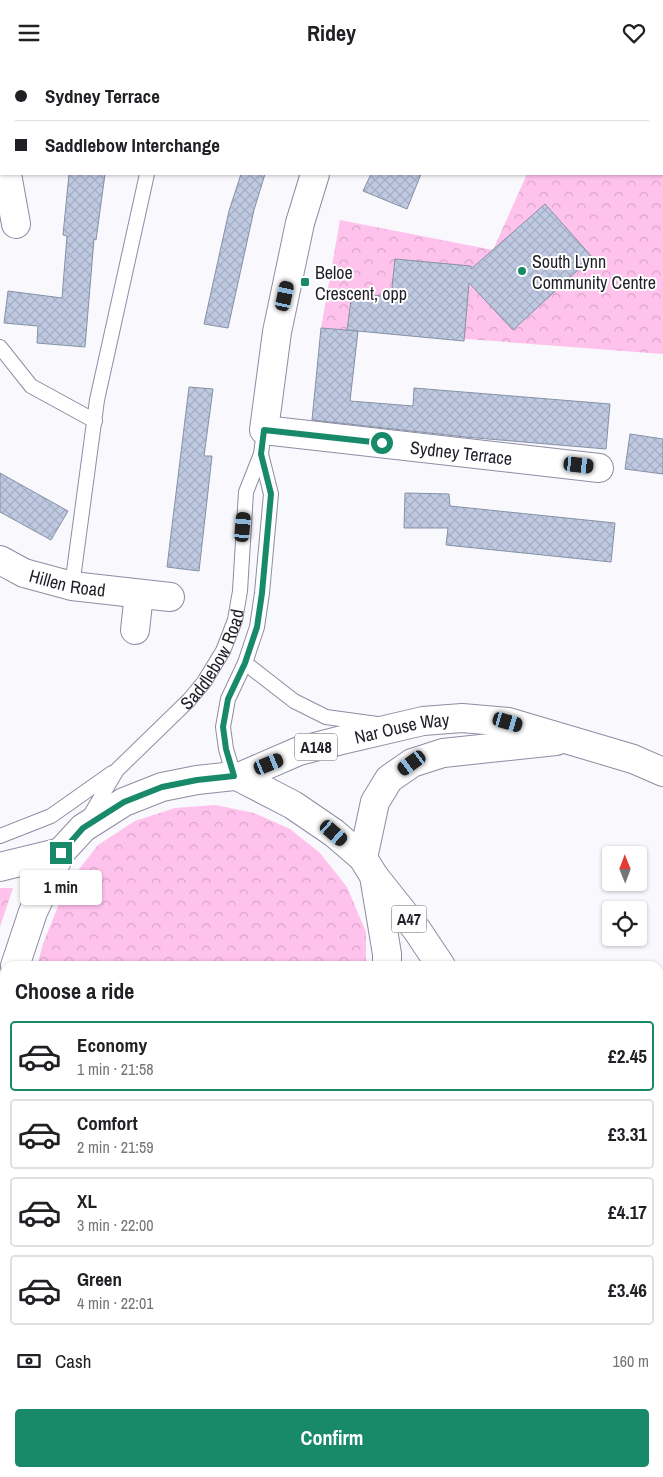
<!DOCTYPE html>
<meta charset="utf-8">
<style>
body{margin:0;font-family:"Archivo Narrow",sans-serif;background:#f6f6f6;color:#202124;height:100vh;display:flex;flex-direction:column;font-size:19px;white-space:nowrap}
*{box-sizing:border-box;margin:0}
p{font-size:16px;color:#757577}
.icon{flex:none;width:28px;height:28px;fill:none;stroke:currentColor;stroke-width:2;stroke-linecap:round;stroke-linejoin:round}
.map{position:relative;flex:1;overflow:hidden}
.details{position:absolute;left:0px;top:896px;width:664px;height:516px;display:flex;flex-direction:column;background:#fff;border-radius:15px 15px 0 0;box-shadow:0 1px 4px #0004}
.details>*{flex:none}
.hud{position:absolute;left:0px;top:0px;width:664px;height:110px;box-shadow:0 1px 4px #0004;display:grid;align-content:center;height:110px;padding:0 15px;background:#fff}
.needle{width:32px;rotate:359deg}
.fabs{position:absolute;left:602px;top:781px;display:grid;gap:10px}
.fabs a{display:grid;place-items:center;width:45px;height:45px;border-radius:5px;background:#fff;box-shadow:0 1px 4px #0004;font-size:25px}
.end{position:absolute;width:22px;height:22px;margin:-11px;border:6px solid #188a6a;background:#fff;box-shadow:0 0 0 2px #fff}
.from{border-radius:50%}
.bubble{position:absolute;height:35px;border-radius:5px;background:#fff;box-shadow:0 1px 4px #0004;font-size:16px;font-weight:700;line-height:35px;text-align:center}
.car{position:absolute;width:15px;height:30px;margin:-15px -8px;border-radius:6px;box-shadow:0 0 4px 1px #0007;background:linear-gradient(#222 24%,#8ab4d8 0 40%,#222 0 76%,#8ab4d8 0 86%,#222 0)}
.hud b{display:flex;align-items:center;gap:18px;height:48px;font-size:19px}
.hud b+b{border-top:1px solid #e0e0e0}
.hud i{width:12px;height:12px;background:#202124}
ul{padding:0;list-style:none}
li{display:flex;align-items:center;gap:15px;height:70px;margin:0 10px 8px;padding:0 5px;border:2px solid #e0e0e0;border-radius:5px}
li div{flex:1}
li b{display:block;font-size:19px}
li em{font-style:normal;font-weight:700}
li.current{border-color:#188a6a}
li>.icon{width:45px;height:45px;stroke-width:1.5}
h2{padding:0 15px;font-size:22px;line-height:60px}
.pay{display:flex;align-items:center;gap:12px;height:55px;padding:0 15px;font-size:19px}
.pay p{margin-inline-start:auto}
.action{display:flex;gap:10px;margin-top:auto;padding:10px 15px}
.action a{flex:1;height:58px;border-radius:5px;background:#188a6a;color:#fff;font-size:20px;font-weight:700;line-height:58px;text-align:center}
header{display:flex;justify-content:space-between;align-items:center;height:65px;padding:0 15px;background:#fff;font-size:22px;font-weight:700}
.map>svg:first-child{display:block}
.forest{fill:url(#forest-crowns)}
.building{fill:url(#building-cross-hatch);stroke:#8691a7}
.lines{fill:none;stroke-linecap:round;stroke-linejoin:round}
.service-casing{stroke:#8e8ca4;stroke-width:16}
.minor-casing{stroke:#8e8ca4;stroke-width:30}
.tertiary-casing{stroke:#8e8ca4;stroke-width:30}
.primary-casing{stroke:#8e8ca4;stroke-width:30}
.trunk-casing{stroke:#8e8ca4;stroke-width:30}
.service{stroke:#fff;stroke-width:14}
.minor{stroke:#fff;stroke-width:28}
.tertiary{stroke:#fff;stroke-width:28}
.primary{stroke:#fff;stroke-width:28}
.trunk{stroke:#fff;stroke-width:28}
.route{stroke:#188a6a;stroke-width:6}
.poi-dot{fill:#188a6a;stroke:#fff;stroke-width:2}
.labels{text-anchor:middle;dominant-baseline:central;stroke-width:4;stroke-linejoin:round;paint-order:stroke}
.shield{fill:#fff;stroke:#636268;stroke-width:1}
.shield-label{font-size:16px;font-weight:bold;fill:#201f28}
.poi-label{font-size:18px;fill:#201f28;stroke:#fff;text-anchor:start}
.street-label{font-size:18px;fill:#201f28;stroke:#fff}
</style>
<header><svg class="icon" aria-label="menu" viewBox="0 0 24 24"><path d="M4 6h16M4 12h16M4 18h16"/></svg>Ridey<svg class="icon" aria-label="heart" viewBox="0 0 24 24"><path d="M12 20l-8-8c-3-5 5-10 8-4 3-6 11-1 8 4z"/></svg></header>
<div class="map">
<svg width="663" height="1412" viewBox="0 0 663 1412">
<defs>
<pattern id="forest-crowns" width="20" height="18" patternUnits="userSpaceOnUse" patternTransform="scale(1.25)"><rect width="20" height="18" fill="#fec2ec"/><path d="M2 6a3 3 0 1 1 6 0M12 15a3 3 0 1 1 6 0" fill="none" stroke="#d9a6ca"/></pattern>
<pattern id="building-cross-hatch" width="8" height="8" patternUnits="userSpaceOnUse" patternTransform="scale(1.25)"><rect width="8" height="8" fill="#bfcae2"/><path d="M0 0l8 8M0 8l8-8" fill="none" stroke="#a4adc2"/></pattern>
</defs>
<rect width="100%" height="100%" fill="#f8f8fd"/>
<g class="forest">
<polygon points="576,0 663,0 663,289 321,263 340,155 493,185 527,109 662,109 662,1 576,1"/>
<polygon points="215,740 254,748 290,764 320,788 347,822 366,867 366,901 37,901 43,879 66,821 98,780 135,756 175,743"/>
<polygon points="0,823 13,823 0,862"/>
<polygon points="0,1060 5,1062 5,1227 0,1219"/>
<polygon points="659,1074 663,1075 663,1121 659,1120"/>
<polygon points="0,1347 5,1356 5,1408 33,1408 36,1412 0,1412"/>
<polygon points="235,1408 396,1408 381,1412 226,1412"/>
</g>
<g class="building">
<polygon points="69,109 105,109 96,175 94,174 85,282 37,278 38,261 4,258 8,226 62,233 67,171 63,170"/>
<polygon points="241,109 265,109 254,145 228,263 204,259 229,146"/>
<polygon points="371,109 421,109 407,144 363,126"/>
<polygon points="545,139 592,192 513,265 469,218 464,276 347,265 352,228 391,232 395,194 471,201 471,204"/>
<polygon points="321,263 358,266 350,336 413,341 414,323 610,339 606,384 465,372 312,355"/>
<polygon points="189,322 213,324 204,391 212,391 199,506 167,502"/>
<polygon points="630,369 663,374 663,409 625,404"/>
<polygon points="0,408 68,446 51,475 0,447"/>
<polygon points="405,428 449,429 450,441 615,458 611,497 446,480 448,463 404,463"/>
</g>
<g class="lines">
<defs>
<g id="service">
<polyline points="0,282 31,321 95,356"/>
<polyline points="72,521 97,335 147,109"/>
<polyline points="245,598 294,636 326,652 377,659"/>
<polyline points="234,711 226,684 223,662 228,634 245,598 257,562 262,528 271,429 261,389"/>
<path id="s1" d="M88 754 117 705 189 635 204 617 223 586 235 555 240 526 246 427 261 389 264 365"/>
<polyline points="0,771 51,751 112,708"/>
</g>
<g id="minor">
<polyline points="35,1 35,0"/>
<polyline points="352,1 352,0"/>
<polyline points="0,79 1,84"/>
<polyline points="7,109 16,159"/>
<path id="s2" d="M315 109 300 158 277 267 264 365 599 403"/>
<path id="s3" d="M0 495 24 508 72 521 170 532"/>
<polyline points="135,565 139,529"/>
</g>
<g id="tertiary">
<polyline points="71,1412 71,1408"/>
<polyline points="114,1412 118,1408"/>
</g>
<g id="primary">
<path id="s4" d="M239 712 299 686 342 675 423 656 462 653 508 657 633 694 663 707"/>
<polyline points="363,793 375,737 389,714 412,698 443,688 556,676"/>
<polyline points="15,901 33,847 61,787 83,763 124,737 162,722 197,715 234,711 239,712 293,740 334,768 363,793 374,811 387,889 387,901"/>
<polyline points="0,953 5,936"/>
<polyline points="0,1268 5,1273"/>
</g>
<g id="trunk">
<polyline points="0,802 61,787"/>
<polyline points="374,811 417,865 441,901"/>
<polyline points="0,984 5,986"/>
<polyline points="0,1029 5,1031"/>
<polyline points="659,1055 663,1056"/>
<polyline points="659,1144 663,1145"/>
<polyline points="659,1187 663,1188"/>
<polyline points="659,1272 663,1272"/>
</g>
</defs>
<use href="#service" class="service-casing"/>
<use href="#minor" class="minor-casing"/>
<use href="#tertiary" class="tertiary-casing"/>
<use href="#primary" class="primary-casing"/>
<use href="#trunk" class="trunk-casing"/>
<use href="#service" class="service"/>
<use href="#minor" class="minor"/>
<use href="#tertiary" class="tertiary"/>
<use href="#primary" class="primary"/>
<use href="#trunk" class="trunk"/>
</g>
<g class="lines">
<polyline class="route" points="61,788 83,763 124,737 162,722 197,715 234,711 226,684 223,662 228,634 245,598 257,562 262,528 271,429 261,389 264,365 382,378"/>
</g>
<g class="poi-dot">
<circle cx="522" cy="206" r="5"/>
<rect x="300" y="212" width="10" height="10" rx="2.5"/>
</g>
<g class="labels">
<g class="shield">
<rect x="295" y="668.5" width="42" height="27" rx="4"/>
<rect x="391.5" y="840.5" width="35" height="27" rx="4"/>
</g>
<g class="shield-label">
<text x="316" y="682">A148</text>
<text x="409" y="854">A47</text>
</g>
<g class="poi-label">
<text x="532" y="196">South Lynn<tspan x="532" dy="21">Community Centre</tspan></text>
<text x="315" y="207">Beloe<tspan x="315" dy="21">Crescent, opp</tspan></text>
</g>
<g class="street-label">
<text stroke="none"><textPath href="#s2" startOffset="460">Sydney Terrace</textPath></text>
<text stroke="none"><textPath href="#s3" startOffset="72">Hillen Road</textPath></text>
<text stroke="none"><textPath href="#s1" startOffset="205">Saddlebow Road</textPath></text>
<text stroke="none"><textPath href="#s4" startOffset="171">Nar Ouse Way</textPath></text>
</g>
</g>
</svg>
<div class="fabs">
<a><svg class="needle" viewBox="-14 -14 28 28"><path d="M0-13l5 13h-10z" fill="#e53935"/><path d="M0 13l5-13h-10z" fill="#757577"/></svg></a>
<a><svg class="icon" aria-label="locate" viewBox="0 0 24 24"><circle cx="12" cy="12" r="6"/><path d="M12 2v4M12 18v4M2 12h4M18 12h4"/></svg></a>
</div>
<i class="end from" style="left:382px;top:378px"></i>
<i class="end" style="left:61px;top:788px"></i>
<div class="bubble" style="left:20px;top:805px;width:82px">1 min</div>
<i class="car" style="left:285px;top:231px;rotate:12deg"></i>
<i class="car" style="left:579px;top:400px;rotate:96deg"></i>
<i class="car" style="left:243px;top:462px;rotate:5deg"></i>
<i class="car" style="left:508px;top:657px;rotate:106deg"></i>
<i class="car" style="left:412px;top:698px;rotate:234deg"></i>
<i class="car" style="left:269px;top:699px;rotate:68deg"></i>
<i class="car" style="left:334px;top:768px;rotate:131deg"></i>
<div class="hud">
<b><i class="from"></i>Sydney Terrace</b>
<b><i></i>Saddlebow Interchange</b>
</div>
<section class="details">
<h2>Choose a ride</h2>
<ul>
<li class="current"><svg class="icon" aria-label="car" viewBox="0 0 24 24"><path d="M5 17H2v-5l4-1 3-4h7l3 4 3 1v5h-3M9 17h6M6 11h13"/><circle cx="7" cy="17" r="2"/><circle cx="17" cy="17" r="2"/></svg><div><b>Economy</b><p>1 min · 21:58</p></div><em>£2.45</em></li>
<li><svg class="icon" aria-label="car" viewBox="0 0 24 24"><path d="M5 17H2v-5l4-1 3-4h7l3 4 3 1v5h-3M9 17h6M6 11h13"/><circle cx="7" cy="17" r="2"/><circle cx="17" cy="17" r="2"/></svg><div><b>Comfort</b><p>2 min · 21:59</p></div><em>£3.31</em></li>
<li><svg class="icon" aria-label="car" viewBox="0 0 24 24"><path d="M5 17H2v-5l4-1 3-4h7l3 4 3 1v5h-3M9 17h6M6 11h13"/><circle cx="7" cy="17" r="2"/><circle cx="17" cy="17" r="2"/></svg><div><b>XL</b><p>3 min · 22:00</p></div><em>£4.17</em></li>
<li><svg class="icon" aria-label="car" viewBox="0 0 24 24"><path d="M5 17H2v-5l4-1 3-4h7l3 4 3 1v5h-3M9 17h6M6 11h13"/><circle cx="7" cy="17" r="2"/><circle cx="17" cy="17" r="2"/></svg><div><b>Green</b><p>4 min · 22:01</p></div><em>£3.46</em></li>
</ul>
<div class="pay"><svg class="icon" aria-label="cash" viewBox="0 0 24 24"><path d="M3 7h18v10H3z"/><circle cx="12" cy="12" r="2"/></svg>Cash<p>160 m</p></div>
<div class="action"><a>Confirm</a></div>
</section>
</div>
